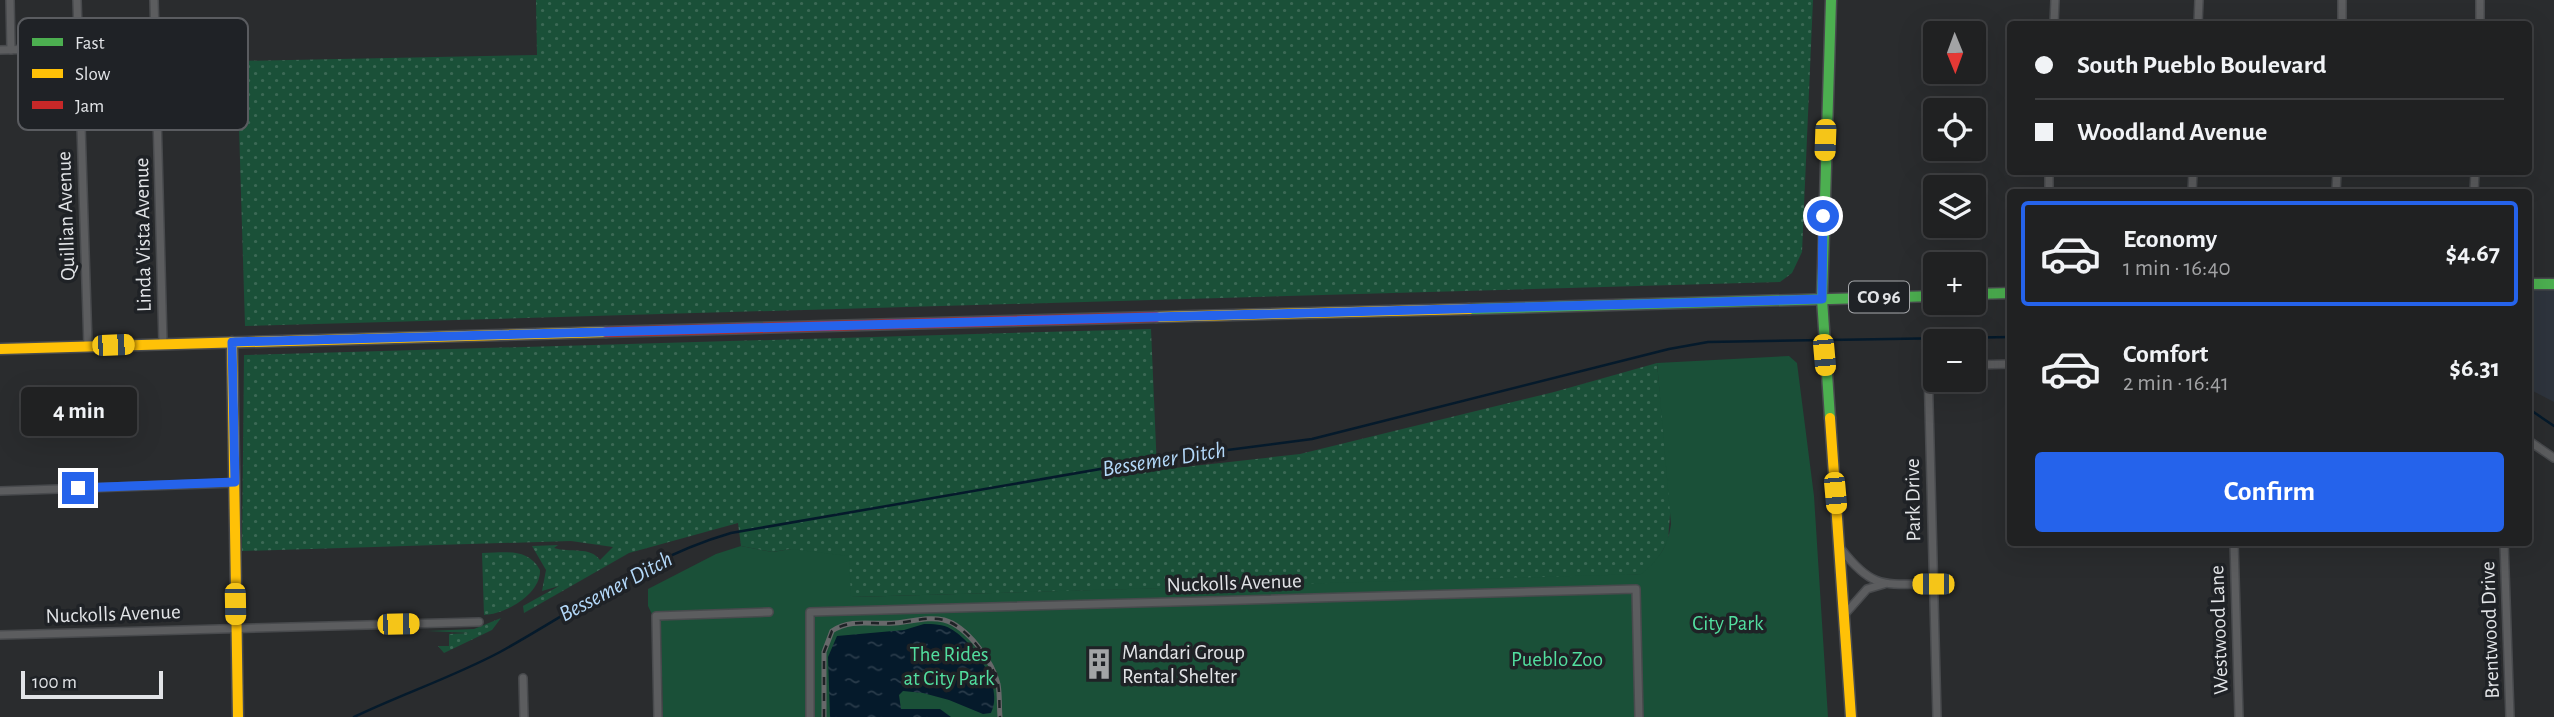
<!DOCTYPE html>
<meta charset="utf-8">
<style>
body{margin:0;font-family:"Alegreya Sans",sans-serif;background:#28292a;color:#f1f3f6;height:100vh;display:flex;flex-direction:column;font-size:26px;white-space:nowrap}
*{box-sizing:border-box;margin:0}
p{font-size:23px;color:#a2a3a5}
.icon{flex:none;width:38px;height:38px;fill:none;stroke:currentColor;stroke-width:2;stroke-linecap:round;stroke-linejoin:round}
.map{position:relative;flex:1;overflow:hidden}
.sheet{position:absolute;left:2007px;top:189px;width:525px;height:357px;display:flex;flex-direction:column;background:#202122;border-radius:7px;box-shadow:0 7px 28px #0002,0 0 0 2px #3d3e40}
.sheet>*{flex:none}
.hud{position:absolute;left:2007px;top:21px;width:525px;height:154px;border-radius:7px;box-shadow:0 7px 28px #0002,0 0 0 2px #3d3e40;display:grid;align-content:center;height:154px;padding:0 28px;background:#202122}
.needle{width:46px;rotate:179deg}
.tools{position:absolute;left:1923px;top:21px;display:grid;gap:14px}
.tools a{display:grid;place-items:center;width:63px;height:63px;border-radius:7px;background:#202122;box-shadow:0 7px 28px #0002,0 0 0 2px #3d3e40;font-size:35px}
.scale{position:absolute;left:21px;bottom:18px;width:142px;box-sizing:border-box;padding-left:7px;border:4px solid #e2e4e7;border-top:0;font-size:19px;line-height:24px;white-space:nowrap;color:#e2e4e7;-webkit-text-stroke:5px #1f2226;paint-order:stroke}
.end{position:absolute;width:32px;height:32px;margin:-16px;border:9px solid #2563eb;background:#fff;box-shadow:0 0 0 4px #fff}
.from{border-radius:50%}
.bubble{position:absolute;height:49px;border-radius:7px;background:#202122;box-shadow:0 7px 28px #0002,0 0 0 2px #3d3e40;font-size:23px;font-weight:700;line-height:49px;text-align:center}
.car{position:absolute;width:21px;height:42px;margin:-21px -10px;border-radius:9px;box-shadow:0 0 5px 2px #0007;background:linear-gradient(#f5c518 24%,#345 0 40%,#f5c518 0 76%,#345 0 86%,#f5c518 0)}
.hud b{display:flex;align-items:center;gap:24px;height:66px;font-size:26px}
.hud b+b{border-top:2px solid #3d3e40}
.hud i{width:18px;height:18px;background:#f1f3f6}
ul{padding:12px 0 0;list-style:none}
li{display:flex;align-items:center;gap:21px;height:105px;margin:0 14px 10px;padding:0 14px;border:4px solid transparent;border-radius:7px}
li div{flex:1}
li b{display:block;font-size:26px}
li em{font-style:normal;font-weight:700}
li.selected{border-color:#2563eb}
li>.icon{width:63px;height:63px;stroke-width:1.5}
.primary-button{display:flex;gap:14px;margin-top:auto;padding:14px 28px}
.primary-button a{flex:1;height:80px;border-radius:7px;background:#2563eb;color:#fff;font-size:28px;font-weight:700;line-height:80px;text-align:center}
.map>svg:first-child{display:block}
.built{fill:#2e343d}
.grass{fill:url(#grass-dots)}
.park{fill:#1a5038}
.water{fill:url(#water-ripples)}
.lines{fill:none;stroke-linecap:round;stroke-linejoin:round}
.stream{stroke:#051a2b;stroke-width:2.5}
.street-casing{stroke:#484a4d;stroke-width:10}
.fast-casing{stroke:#484a4d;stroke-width:13}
.slow-casing{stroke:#484a4d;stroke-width:13}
.jam-casing{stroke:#484a4d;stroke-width:13}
.street{stroke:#5c5d5f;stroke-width:7}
.fast{stroke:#4caf50;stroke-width:10}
.slow{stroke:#ffc107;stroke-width:10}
.jam{stroke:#c62828;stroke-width:10}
.rail-casing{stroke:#67686a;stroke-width:5}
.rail{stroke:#1f2226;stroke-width:2.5;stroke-dasharray:8;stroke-linecap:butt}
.route{stroke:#2563eb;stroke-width:9}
.labels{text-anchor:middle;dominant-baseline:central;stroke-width:7;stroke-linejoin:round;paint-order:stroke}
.shield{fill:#1f2226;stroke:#a8aaad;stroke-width:2}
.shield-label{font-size:19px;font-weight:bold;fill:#e2e4e7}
.street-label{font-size:21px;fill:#e2e4e7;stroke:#1f2226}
.park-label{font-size:21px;fill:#52de9f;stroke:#1f2226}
.poi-label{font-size:21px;fill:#e2e4e7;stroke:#1f2226;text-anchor:start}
.water-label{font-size:23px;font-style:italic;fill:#b3d8f9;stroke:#1f2226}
.key{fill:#1f2226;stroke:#5a5c60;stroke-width:2}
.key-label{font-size:19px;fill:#e2e4e7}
</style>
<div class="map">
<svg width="2554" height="717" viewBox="0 0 2554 717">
<defs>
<pattern id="grass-dots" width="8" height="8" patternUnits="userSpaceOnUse" patternTransform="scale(1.75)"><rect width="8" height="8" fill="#1a5038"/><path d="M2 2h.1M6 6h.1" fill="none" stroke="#3b6955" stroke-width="1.8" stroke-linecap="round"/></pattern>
<pattern id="water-ripples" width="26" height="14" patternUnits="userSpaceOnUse" patternTransform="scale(1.75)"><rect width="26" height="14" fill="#051a2b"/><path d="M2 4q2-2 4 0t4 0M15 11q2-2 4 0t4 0" fill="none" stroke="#293b4a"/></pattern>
</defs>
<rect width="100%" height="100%" fill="#2a2c2e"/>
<polygon class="built" points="2529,284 2554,284 2554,402 2529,389"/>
<g class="grass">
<polygon points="536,0 1813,0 1802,252 1792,273 1780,282 245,326 237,61 537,55"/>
<path d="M1151 329 1157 470 1300 454 1554 392 1657 363 1671 501 1668 541 1656 562 1642 574 1611 576 851 597 791 549 772 552 741 546 738 523 629 553 524 613 523 606 559 586 542 591 546 570 532 546 558 545 554 548C570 553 590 546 600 560L613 547 571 541 242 551 244 355Z"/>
<path d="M482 553C506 553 527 547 540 570 541 594 506 614 484 615Z"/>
<polygon points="501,618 492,630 444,653 438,646 449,646 449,634 470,633 428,631 474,629"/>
</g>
<path class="park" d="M1789 356 1797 363 1814 496 1828 717H663L661 633 648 606V589L716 554 741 546 772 552 791 549 849 556 851 597 1641 574C1659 560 1668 546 1671 524L1657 363Z"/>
<path class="water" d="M924 624C933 624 943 624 951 629 973 641 1005 687 991 713L983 714 949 700 923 693 903 691 899 695 901 709H940L951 717H830L828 657 837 636 904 630Z"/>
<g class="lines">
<g class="stream">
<polyline points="1829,340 2011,337"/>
<polyline points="2529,409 2554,426"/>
<path d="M354 717C402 694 453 677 500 652 576 610 647 557 731 533L1158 459 1312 439 1669 349 1708 342 1822 340"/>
</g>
<defs>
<g id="street">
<polyline points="10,0 11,50"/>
<polyline points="77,0 88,346"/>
<polyline points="154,0 163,344"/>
<polyline points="2054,24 2055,0"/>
<polyline points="2198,24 2199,0"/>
<polyline points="2342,24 2342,0"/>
<polyline points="2480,24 2480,0"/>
<polyline points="0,50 78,48"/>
<polyline points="2049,192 2049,172"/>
<polyline points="2192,192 2193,172"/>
<polyline points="2336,192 2337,172"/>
<polyline points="2474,192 2475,172"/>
<polyline points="1974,365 2011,364"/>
<polyline points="1936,366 1928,366 1937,717"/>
<polyline points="2529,441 2554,458"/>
<polyline points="0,491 235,483"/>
<polyline points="2234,542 2239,717"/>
<polyline points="2504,542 2510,717"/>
<path d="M1842 550C1873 590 1885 584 1933 584"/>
<polyline points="1845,614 1867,589 1884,584"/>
<polyline points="0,635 479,622"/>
<polyline points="523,678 524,717"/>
<polyline points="658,717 656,616 769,612"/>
<polyline points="810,717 810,612 1636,589 1639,717"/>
</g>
<g id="fast">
<polyline points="2529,284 2554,284"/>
<polyline points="1974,294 2011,293"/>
<polyline points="1469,309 1936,296"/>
<polyline points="1830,418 1822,299 1831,0"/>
</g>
<g id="slow">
<polyline points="1156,317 1469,309"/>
<polyline points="232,342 238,717"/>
<polyline points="0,349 606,332"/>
<polyline points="1830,418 1851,717"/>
</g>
<polyline id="jam" points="606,332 1156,317"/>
</defs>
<use href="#street" class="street-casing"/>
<use href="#fast" class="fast-casing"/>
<use href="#slow" class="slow-casing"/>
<use href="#jam" class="jam-casing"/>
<use href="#street" class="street"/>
<use href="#fast" class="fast"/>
<use href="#slow" class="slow"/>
<use href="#jam" class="jam"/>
<defs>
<path id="rail" d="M824 717V652L832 631C851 618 874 625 895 623 912 622 927 616 944 620 967 626 993 662 998 684 1000 695 999 706 1000 717"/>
</defs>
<use href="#rail" class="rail-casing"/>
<use href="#rail" class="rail"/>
</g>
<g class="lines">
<polyline class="route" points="78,488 235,482 232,342 1822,299 1823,216"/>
</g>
<defs>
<symbol id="building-bare" viewBox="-9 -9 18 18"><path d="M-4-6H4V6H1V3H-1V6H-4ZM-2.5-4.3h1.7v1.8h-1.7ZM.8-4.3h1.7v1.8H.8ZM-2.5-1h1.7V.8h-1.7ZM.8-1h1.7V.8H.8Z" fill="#a2a4a6" stroke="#1f2226" stroke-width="2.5" paint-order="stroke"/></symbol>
</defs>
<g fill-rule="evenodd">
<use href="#building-bare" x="1077" y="642" width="44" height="44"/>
</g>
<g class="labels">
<rect class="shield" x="1849" y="281.5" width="60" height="31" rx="5"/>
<g class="shield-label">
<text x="1879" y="297">CO 96</text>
</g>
<g class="street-label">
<text transform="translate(66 216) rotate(-92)">Quillian Avenue</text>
<text transform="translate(143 235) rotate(-91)">Linda Vista Avenue</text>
<text transform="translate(1913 500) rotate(-91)">Park Drive</text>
<text transform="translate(1234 583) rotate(-2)">Nuckolls Avenue</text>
<text transform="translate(113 614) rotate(-2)">Nuckolls Avenue</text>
<text transform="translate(2219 630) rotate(-92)">Westwood Lane</text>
<text transform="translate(2490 630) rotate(-92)">Brentwood Drive</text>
</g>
<g class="park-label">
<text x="1728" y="623">City Park</text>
<text x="949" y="654">The Rides<tspan x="949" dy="24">at City Park</tspan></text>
<text x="1557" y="659">Pueblo Zoo</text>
</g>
<g class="poi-label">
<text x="1122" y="652">Mandari Group<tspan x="1122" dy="24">Rental Shelter</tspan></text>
</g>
<g class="water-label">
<text transform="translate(1164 460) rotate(-9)">Bessemer Ditch</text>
<text transform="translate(616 587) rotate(-28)">Bessemer Ditch</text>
</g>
</g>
<rect x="18" y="18" width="230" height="112" rx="10" class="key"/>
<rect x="32" y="38" width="31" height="8" fill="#4caf50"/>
<rect x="32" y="69" width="31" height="9" fill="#ffc107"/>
<rect x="32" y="101" width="31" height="8" fill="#c62828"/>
<g class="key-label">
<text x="75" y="49">Fast</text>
<text x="75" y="80">Slow</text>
<text x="75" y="112">Jam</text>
</g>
</svg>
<div class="tools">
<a><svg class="needle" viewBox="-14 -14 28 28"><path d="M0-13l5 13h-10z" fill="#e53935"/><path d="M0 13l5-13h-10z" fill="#a2a3a5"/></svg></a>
<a><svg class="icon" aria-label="locate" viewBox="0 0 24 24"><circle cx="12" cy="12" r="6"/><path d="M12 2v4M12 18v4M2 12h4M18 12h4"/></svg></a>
<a><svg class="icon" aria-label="layers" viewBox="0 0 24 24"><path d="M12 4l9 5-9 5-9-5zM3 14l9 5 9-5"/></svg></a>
<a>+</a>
<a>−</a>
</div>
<div class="scale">100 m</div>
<i class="end from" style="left:1823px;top:216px"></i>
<i class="end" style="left:78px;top:488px"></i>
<div class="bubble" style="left:21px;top:387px;width:116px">4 min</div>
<i class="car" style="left:1825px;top:140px;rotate:182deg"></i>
<i class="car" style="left:113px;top:345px;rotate:88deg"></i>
<i class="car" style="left:1824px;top:355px;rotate:175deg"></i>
<i class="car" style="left:1835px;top:493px;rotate:175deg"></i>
<i class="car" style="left:1933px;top:584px;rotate:270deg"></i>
<i class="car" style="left:235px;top:604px;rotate:179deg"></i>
<i class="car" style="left:398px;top:624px;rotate:89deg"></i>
<div class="hud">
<b><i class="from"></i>South Pueblo Boulevard</b>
<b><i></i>Woodland Avenue</b>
</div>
<section class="sheet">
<ul>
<li class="selected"><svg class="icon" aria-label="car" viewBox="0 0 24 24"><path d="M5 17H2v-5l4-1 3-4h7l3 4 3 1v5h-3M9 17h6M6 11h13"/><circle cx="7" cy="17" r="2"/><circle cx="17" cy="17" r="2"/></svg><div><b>Economy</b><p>1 min · 16:40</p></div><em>$4.67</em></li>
<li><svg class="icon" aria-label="car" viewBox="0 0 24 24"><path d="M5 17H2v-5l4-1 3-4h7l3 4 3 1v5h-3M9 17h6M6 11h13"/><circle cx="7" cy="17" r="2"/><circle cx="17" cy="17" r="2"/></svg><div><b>Comfort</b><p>2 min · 16:41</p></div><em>$6.31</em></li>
</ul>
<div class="primary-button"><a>Confirm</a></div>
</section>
</div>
